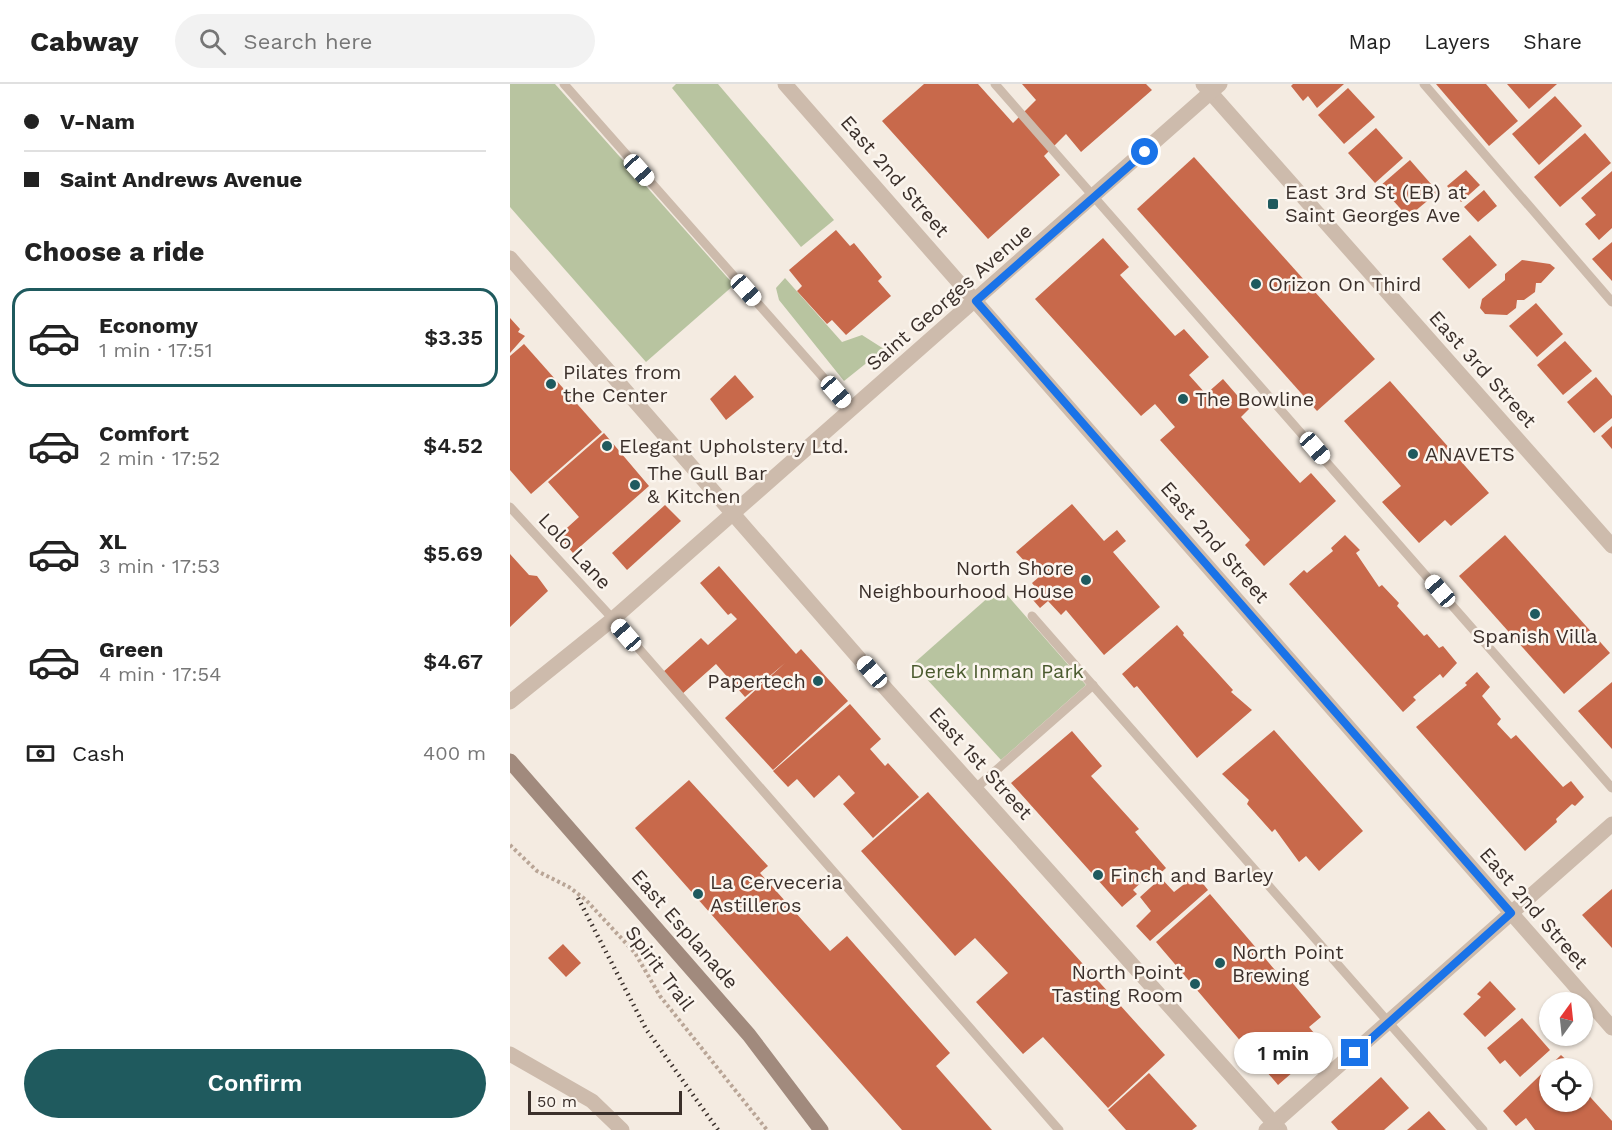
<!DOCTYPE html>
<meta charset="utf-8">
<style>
body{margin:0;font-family:"Work Sans",sans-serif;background:#f2f2f2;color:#222;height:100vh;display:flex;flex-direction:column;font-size:22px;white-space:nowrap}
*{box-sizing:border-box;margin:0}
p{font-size:20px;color:#767676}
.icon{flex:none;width:33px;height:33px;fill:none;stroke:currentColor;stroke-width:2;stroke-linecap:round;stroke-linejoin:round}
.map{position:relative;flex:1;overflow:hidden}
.sheet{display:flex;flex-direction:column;background:#fff;width:510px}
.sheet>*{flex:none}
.banner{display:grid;align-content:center;height:132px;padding:0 24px;background:#fff}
.needle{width:39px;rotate:15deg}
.controls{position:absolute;left:1029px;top:908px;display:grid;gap:12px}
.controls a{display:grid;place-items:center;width:54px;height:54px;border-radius:50%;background:#fff;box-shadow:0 2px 4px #0004;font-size:30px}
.scale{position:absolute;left:18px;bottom:15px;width:154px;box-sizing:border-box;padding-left:6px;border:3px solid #3b302b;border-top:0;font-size:16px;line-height:21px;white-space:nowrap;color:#3b302b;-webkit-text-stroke:4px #fbf5ee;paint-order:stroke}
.end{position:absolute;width:27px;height:27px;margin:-14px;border:8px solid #1a73e8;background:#fff;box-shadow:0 0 0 3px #fff}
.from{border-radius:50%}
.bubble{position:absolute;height:42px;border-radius:21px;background:#fff;box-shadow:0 2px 4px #0004;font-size:20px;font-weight:600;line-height:42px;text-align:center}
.car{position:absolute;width:18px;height:36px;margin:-18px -9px;border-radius:8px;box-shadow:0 0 4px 2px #0007;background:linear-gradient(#fff 24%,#345 0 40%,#fff 0 76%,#345 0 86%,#fff 0)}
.banner b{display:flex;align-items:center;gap:21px;height:57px;font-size:22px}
.banner b+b{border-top:2px solid #e0e0e0}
.banner i{width:15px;height:15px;background:#222}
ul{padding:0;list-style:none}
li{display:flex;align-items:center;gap:18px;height:99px;margin:0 12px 9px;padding:0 12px;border:3px solid transparent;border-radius:18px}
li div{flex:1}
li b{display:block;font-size:22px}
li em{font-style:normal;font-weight:600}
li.on{border-color:#1f5a5e}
li>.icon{width:54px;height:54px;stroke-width:1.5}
h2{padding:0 24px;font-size:27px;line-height:72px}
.pay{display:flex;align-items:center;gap:15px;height:66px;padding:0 24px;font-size:22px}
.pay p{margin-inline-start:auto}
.primary-button{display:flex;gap:12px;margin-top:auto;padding:12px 24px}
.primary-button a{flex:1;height:69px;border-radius:36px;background:#1f5a5e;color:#fff;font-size:24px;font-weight:600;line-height:69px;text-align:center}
header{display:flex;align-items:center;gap:36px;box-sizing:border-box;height:84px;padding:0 30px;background:#fff;border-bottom:2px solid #e0e0e0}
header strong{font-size:28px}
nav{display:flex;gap:33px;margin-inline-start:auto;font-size:21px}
.search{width:420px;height:54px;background:#f2f2f2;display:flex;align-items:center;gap:15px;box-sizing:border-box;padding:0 21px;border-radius:33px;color:#767676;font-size:22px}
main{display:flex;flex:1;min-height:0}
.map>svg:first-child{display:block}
.green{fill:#b8c4a0}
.building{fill:#c8694b}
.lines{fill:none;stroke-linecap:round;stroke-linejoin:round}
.path{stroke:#b9a596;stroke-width:4;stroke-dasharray:3 3;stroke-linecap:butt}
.service{stroke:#cdbbac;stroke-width:9}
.minor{stroke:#cdbbac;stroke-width:15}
.tertiary{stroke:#cdbbac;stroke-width:15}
.secondary{stroke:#a18a7d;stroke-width:15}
.rail{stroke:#3b302b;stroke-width:4.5;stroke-dasharray:1.5 4.5;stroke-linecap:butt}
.route{stroke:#1a73e8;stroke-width:8}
.poi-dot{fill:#1f5a5e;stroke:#fbf5ee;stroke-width:2}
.labels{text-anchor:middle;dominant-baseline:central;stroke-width:5;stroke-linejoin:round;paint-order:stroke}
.street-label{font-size:20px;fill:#3b302b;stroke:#fbf5ee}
.poi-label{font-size:20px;fill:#3b302b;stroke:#fbf5ee;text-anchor:start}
.park-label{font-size:20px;fill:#4a5a2e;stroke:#fbf5ee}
</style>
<header>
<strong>Cabway</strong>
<div class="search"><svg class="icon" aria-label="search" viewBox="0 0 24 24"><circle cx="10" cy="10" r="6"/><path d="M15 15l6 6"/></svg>Search here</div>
<nav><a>Map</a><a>Layers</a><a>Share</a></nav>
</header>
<main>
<section class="sheet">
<div class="banner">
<b><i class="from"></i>V-Nam</b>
<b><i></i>Saint Andrews Avenue</b>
</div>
<h2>Choose a ride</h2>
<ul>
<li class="on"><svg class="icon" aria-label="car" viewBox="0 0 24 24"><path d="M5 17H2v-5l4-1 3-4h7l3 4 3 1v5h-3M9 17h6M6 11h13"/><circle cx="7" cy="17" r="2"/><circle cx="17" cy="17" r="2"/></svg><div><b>Economy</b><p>1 min · 17:51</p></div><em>$3.35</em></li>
<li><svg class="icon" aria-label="car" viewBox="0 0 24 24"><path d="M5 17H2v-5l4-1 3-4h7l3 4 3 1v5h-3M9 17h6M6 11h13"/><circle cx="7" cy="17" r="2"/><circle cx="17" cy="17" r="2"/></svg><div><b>Comfort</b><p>2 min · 17:52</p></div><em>$4.52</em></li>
<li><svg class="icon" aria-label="car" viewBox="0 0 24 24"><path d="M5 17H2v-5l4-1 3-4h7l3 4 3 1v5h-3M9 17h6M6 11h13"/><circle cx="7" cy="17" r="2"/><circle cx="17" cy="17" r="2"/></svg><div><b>XL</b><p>3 min · 17:53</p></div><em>$5.69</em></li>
<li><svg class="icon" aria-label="car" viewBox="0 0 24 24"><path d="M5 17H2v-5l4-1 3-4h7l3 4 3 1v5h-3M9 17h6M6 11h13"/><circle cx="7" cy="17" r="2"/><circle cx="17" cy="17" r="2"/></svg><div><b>Green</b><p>4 min · 17:54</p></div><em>$4.67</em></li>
</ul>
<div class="pay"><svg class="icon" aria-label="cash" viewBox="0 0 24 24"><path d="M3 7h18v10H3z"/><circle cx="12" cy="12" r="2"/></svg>Cash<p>400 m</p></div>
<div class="primary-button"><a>Confirm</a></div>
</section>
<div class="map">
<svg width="1102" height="1046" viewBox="0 0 1102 1046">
<rect width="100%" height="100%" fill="#f4ebe1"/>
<g class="green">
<polygon points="0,0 45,0 224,201 136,278 0,123"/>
<polygon points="166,0 208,0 324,136 291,163 162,4"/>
<polygon points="275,194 332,258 352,251 374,265 334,297 269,216 266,204"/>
<polygon points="490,503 576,601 491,676 403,580"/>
</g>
<g class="building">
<polygon points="414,0 468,0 503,39 526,16 512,0 636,0 642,6 571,68 556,50 534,72 550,91 478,155 372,37"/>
<polygon points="783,0 834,0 807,24 798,12 793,17 781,2"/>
<polygon points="926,0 976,0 1008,37 979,62"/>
<polygon points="997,0 1047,0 1019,25"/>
<polygon points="838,4 865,33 834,60 808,31"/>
<polygon points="1045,12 1072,42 1029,81 1002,50"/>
<polygon points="866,44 893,74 865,99 838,69"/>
<polygon points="1075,49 1101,79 1050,123 1024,93"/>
<polygon points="684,73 865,275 807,327 627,125"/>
<polygon points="900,76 928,108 898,133 870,102"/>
<polygon points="956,86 970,101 951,118 937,102"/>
<polygon points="1102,87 1102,144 1089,156 1075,140 1086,131 1071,114"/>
<polygon points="974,106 987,122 968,138 954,123"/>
<polygon points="326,146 340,162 344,159 372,193 368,197 381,212 336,251 322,236 317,240 287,207 292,202 279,186"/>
<polygon points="960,151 987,181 959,205 932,175"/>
<polygon points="593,154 619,183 610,191 665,252 674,245 699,273 679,291 696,310 713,295 739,325 731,333 790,399 801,389 826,417 754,482 735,461 740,456 650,356 665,343 645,320 631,332 525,215"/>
<polygon points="1102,158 1102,197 1082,175"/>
<polygon points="1012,176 1040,180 1045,184 1031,199 1026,199 1025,208 1014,216 1007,216 1006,224 997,231 975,230 970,224 972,215 995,196 995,190"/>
<polygon points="1026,219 1053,250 1027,273 999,242"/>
<polygon points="0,234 10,245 8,248 15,252 0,269"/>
<polygon points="1055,257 1082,287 1053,311 1027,281"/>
<polygon points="14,260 92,348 21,410 0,386 0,272"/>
<polygon points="225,291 244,313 216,336 200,315"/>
<polygon points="1086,293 1102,312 1102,334 1084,349 1057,318"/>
<polygon points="880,297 979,409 941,442 935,436 909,459 872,418 891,402 834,337"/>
<polygon points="1102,342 1102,365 1091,352"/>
<polygon points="94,349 139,402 63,469 48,452 69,433 38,398"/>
<polygon points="562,420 594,457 607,446 616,457 603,468 650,523 594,571 556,526 551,531 538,517 530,524 523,516 531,510 522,499 529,493 506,468"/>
<polygon points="155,421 171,437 117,486 102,469"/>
<polygon points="835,451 850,466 846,469 869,503 872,501 889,519 887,522 914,552 917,550 929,564 933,562 947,579 933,594 930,590 903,613 906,616 893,628 779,500 794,486 797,489 823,467 821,464"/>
<polygon points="995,451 1100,569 1054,610 949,492"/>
<polygon points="0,470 19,491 27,492 38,507 0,543"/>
<polygon points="209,482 286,570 291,565 338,617 263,686 215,634 275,579 235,613 206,580 171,611 152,589 191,554 198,561 227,535 221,529 218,531 190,499"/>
<polygon points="667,541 674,549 673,551 723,606 721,608 742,626 687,674 627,602 624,604 612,590"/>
<polygon points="967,588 980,603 972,612 991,635 987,640 1001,655 1006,651 1053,703 1061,697 1074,713 1065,722 1062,720 1046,735 1047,738 1015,767 906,643 957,601 955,599"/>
<polygon points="1102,598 1102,665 1068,627"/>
<polygon points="340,620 371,655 360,665 375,682 378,679 409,713 363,754 333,720 345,709 329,691 304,714 287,695 278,703 263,687"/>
<polygon points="764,646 853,747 809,787 796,772 789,778 765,745 762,748 737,720 739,716 712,690"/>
<polygon points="562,647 592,682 581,692 629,745 625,748 656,784 643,796 639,791 623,806 627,810 612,823 501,699"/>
<polygon points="179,696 258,782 250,789 320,867 337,852 440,969 426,982 482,1046 392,1046 125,744"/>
<polygon points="418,708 655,971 598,1024 533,953 513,970 466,918 498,889 465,854 445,872 351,767"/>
<polygon points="686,791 698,806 640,857 626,842 641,827 630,813 651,794 664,808"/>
<polygon points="1102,805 1102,864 1072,831"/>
<polygon points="700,810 777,900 780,896 811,933 799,943 814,961 768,1001 646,858"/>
<polygon points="53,860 71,879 56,893 38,874"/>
<polygon points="980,897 1006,925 975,953 953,930 971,913 967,910"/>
<polygon points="1012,934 1040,966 1010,993 995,976 990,980 977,964"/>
<polygon points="1051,971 1065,984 1040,984 1040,1017 1072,1017 1072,1004 1102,1037 1102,1046 1025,1046 1016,1034 1006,1042 993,1027"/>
<polygon points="639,989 687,1042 682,1046 616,1046 598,1026"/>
<polygon points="871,993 899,1024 874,1046 828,1046 821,1038"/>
<polygon points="919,1027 936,1046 897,1046"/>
</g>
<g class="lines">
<polyline class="path" points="0,761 27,787 59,803 76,816 125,869 150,912 257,1046"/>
<g class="service">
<polyline points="54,0 342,326"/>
<polyline points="485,0 1102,704"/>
<polyline points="914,0 1102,218"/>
<polyline points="0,423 103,535 549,1046"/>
<polyline points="522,532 973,1046"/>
<polyline points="466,704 583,601"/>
</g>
<g class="minor">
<polyline points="275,0 1102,944"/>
<polyline points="0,174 361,588 770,1046"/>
<polyline points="0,970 82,1017 112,1046"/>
<polyline points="756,1046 1102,740"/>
</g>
<g class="tertiary">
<polyline points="693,0 1102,462"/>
<polyline points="0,618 103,535 710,0"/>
</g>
<polyline class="secondary" points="0,677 239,951 311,1046"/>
<polyline class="rail" points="68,814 136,945 208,1046"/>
</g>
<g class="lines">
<polyline class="route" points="635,68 466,217 1001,829 845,969"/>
</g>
<g class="poi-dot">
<rect x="757" y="114" width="12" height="12" rx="3"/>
<circle cx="746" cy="200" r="6"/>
<circle cx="41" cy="300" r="6"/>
<circle cx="673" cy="315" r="6"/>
<circle cx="97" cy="362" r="6"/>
<circle cx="903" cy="370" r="6"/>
<circle cx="125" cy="401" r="6"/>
<circle cx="576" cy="496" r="6"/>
<circle cx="1025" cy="530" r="6"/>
<circle cx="308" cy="597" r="6"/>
<circle cx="588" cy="791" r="6"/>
<circle cx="188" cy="810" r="6"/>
<circle cx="710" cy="879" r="6"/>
<circle cx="685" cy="900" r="6"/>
</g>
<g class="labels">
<g class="street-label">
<text transform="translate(385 92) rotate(49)">East 2nd Street</text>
<text transform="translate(439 213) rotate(-41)">Saint Georges Avenue</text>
<text transform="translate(973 285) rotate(48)">East 3rd Street</text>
<text transform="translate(705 458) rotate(49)">East 2nd Street</text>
<text transform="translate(65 467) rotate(47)">Lolo Lane</text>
<text transform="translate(471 679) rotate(48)">East 1st Street</text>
<text transform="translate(1024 824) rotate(49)">East 2nd Street</text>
<text transform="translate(175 845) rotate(49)">East Esplanade</text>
<text transform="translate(150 884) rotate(53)">Spirit Trail</text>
</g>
<g class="poi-label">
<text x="775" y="108">East 3rd St (EB) at<tspan x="775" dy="23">Saint Georges Ave</tspan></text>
<text x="758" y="200">Orizon On Third</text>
<text x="53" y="288">Pilates from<tspan x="53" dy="23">the Center</tspan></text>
<text x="685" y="315">The Bowline</text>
<text x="109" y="362">Elegant Upholstery Ltd.</text>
<text x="915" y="370">ANAVETS</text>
<text x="137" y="389">The Gull Bar<tspan x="137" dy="23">&amp; Kitchen</tspan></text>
<text x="564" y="484" text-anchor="end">North Shore<tspan x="564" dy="23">Neighbourhood House</tspan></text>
<text x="1025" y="552" text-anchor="middle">Spanish Villa</text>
<text x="296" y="597" text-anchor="end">Papertech</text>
<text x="600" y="791">Finch and Barley</text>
<text x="200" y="798">La Cerveceria<tspan x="200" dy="23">Astilleros</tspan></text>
<text x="722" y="868">North Point<tspan x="722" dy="23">Brewing</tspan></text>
<text x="673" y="888" text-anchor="end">North Point<tspan x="673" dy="23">Tasting Room</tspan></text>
</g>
<g class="park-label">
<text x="487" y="587">Derek Inman Park</text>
</g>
</g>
</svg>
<div class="controls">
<a><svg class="needle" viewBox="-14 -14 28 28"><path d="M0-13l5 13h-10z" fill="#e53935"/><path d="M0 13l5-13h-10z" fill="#767676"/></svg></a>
<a><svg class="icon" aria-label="locate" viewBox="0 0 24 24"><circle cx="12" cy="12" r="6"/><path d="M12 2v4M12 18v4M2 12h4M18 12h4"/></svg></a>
</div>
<div class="scale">50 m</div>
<i class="end from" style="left:635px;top:68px"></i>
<i class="end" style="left:845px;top:969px"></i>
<div class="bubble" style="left:724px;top:948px;width:99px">1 min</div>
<i class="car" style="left:129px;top:86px;rotate:138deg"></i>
<i class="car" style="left:236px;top:206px;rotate:138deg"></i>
<i class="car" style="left:326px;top:308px;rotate:139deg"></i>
<i class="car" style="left:805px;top:364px;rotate:139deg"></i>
<i class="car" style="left:930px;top:507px;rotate:319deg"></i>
<i class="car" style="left:116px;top:551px;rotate:319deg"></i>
<i class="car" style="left:362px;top:588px;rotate:319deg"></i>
</div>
</main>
